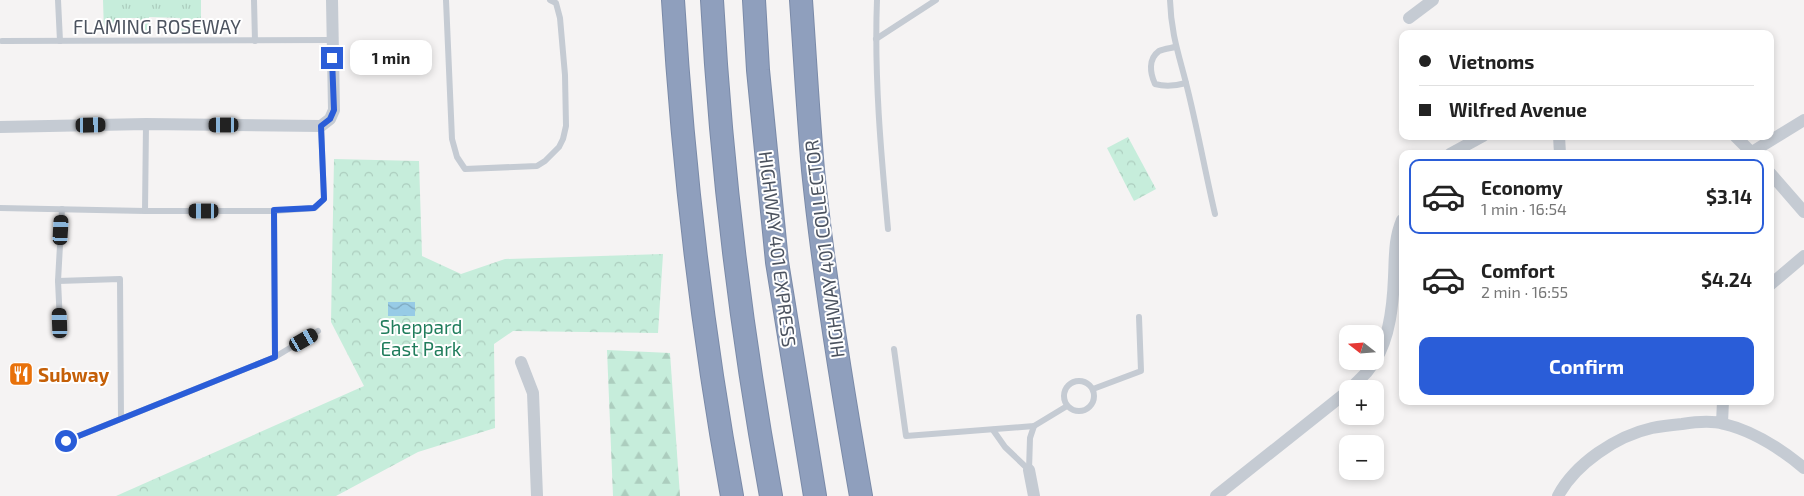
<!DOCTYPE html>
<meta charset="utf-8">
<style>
body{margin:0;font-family:"Exo 2",sans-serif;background:#f6f6f6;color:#222;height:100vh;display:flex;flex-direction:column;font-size:19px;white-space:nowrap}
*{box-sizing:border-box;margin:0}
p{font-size:16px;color:#767676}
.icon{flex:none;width:28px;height:28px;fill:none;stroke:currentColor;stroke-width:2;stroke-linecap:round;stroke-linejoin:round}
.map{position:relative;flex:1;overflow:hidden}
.side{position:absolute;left:1399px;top:150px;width:375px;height:255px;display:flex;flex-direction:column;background:#fff;border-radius:10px;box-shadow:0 2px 8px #0003}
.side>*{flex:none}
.banner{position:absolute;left:1399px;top:30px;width:375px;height:110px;border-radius:10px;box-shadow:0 2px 8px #0003;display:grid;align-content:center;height:110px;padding:0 20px;background:#fff}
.needle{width:32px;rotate:287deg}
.buttons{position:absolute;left:1339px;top:325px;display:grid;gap:10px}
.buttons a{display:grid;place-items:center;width:45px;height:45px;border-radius:10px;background:#fff;box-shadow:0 2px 8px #0003;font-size:25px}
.end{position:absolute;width:22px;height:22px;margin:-11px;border:6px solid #2a5dd8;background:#fff;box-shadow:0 0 0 2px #fff}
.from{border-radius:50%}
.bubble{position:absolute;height:35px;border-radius:10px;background:#fff;box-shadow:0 2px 8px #0003;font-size:16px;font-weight:700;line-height:35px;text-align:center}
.car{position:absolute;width:15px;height:30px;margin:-15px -8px;border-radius:6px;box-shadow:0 0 4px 1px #0007;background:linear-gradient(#222 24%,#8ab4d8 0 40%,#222 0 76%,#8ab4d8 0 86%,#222 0)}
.banner b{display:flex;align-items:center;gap:18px;height:48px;font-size:19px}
.banner b+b{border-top:1px solid #e0e0e0}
.banner i{width:12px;height:12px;background:#222}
ul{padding:9px 0 0;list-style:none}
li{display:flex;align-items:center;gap:15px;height:75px;margin:0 10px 8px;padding:0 10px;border:2px solid transparent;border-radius:10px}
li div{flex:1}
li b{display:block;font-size:19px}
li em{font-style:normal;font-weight:700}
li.active{border-color:#2a5dd8}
li>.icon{width:45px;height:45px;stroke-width:1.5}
.action{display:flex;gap:10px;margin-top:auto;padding:10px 20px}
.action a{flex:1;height:58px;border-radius:10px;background:#2a5dd8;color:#fff;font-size:20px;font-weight:700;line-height:58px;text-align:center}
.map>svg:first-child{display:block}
.grass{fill:url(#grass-tufts)}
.forest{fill:url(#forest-firs)}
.park{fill:url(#park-crowns)}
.water{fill:url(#water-waves)}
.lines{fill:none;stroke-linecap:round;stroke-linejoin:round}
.highway-casing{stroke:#7a8aa8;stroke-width:24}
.lane{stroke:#c5cbd3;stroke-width:6}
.street{stroke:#c5cbd3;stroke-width:12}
.highway{stroke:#8f9fbd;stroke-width:22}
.route{stroke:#2a5dd8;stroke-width:6}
.labels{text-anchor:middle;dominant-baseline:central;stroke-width:4;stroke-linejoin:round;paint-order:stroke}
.street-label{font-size:19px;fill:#4c535f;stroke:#fff}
.park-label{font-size:19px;fill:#207d5c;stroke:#fff}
.food-label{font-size:19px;font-weight:bold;fill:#c56008;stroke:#fff;text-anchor:start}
</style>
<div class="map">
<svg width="1804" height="496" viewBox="0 0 1804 496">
<defs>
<pattern id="grass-tufts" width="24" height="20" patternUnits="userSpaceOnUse" patternTransform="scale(1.25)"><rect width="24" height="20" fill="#c6eddb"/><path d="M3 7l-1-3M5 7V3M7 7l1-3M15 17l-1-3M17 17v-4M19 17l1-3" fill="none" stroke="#accdbe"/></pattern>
<pattern id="forest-firs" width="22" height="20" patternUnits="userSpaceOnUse" patternTransform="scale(1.25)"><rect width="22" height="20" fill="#c6eddb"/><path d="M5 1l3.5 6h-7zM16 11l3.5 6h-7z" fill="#accdbe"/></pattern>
<pattern id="park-crowns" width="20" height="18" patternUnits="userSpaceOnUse" patternTransform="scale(1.25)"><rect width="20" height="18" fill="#c6eddb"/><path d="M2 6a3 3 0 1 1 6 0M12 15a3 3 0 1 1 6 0" fill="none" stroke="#accdbe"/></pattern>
<pattern id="water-waves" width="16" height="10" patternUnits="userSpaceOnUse" patternTransform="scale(1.25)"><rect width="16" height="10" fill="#97cbe6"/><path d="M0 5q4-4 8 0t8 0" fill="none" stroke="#7da7be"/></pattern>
</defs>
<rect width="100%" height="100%" fill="#f5f3f3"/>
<polygon class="grass" points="103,0 201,0 201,33 180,33 180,18 149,17 149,32 138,32 137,18 118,18 118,31 104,32"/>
<polygon class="forest" points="607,350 670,353 680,496 613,496"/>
<g class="park">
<polygon points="1128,137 1156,189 1134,201 1107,148"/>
<polygon points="334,159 419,161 422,256 461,274 505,259 663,254 658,333 513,331 494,344 495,428 418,452 336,496 116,496 364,386 331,322"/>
</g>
<rect class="water" x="388" y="302" width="27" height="14"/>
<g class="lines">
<defs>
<g id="highway">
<path d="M673 0C683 167 702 332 732 496"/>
<path d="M712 0C721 167 741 332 771 496"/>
<polyline points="754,0 758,70 777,262 815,496"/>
<path d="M801 0C805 57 808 113 813 170 824 279 842 388 861 496"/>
</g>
</defs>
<use href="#highway" class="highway-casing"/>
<g class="lane">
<polyline points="58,0 60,41"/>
<polyline points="254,0 255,41"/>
<polyline points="446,0 452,139 457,157 465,169 537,166 545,161 559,147 563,139 566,126 565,75 560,18 556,3 550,0"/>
<path d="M877 0C874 76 881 153 888 229"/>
<path d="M1170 0C1171 32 1178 52 1186 83 1197 126 1205 171 1215 214"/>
<polyline points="876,39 936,0"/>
<polyline points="2,41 332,40"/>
<path d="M1175 47C1171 48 1163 49 1159 51 1148 59 1150 73 1155 84 1166 87 1175 86 1186 83"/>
<polyline points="0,208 145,211 274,211 315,208 324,199 321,126"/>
<polyline points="145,211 146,124"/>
<polyline points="58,281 120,279 121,419"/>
<polyline points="60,323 58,281 62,209"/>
<polyline points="894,349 906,436 1034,426 1067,406"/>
<polyline points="275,357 318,331"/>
<circle cx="1079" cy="396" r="15"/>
<polyline points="1093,389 1141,371 1139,317"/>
<polyline points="993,430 1005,447 1029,470"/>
<polyline points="66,441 275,357 274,211"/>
<polyline points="1029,470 1030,438 1034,426"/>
</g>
<g class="street">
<polyline points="1409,18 1433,0"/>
<polyline points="0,127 146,124 321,126 330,119 334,110 332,0"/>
<polyline points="1559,136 1560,154"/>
<polyline points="1735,136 1753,154"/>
<polyline points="1752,152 1804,120"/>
<polyline points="1450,154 1483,136"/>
<polyline points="1770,173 1804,212"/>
<polyline points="1770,285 1804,256"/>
<path d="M1375 361C1390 338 1393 304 1394 277 1395 257 1394 239 1402 220"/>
<polyline points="521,362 533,393 537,496"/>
<polyline points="1350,389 1367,372 1375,361"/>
<polyline points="1722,423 1723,401"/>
<polyline points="1029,470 1034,496"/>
<polyline points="1216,496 1348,391"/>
<path d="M1558 496C1575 464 1616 436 1652 428 1662 426 1672 425 1682 424 1695 422 1711 420 1724 424 1754 431 1781 449 1804 468"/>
</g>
<use href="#highway" class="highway"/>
</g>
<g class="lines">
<polyline class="route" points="66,441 275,357 274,210 314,208 324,199 321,126 330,119 334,110 332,58"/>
</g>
<defs>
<symbol id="restaurant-square" viewBox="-11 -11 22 22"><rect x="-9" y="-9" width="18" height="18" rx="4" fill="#e8710a" stroke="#fff"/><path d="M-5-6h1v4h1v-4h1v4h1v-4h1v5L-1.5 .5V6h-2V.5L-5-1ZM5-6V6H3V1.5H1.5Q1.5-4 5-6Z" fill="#fff"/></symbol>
</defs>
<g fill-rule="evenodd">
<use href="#restaurant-square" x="7" y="360" width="28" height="28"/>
</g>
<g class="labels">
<g class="street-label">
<text x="157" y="26">FLAMING ROSEWAY</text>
<text transform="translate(778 249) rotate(83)">HIGHWAY 401 EXPRESS</text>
<text transform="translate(824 249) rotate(-97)">HIGHWAY 401 COLLECTOR</text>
</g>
<g class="park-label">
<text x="421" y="326">Sheppard<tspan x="421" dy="22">East Park</tspan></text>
</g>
<g class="food-label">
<text x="38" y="374">Subway</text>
</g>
</g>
</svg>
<div class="buttons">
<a><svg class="needle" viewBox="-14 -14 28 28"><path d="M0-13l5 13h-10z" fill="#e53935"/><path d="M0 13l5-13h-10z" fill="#767676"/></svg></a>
<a>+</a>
<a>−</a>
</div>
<i class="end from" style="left:66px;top:441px"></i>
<i class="end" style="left:332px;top:58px"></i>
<div class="bubble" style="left:350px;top:40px;width:82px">1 min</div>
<i class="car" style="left:91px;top:125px;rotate:89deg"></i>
<i class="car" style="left:224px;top:125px;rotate:270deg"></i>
<i class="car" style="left:204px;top:211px;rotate:270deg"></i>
<i class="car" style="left:61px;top:230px;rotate:3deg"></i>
<i class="car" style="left:60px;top:323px;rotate:358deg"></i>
<i class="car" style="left:304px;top:340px;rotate:60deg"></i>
<div class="banner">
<b><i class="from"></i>Vietnoms</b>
<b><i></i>Wilfred Avenue</b>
</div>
<section class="side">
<ul>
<li class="active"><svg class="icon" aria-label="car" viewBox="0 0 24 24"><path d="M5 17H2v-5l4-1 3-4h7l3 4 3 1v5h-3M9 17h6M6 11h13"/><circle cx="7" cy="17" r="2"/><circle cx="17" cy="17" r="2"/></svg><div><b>Economy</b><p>1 min · 16:54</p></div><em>$3.14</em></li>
<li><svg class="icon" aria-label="car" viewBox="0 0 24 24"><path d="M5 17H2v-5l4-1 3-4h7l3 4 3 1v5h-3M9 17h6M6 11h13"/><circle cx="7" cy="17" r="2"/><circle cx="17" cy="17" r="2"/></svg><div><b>Comfort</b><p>2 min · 16:55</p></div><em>$4.24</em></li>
</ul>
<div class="action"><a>Confirm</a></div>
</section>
</div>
